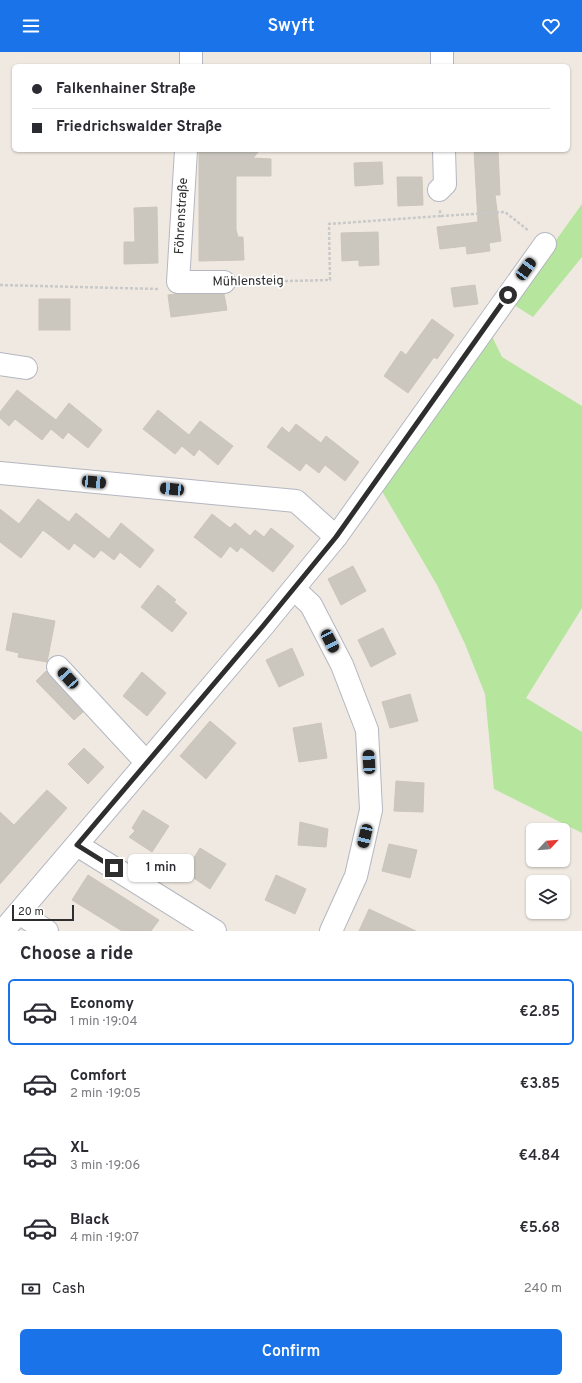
<!DOCTYPE html>
<meta charset="utf-8">
<style>
body{margin:0;font-family:Overpass,sans-serif;background:#f7f7f7;color:#2b2b33;height:100vh;display:flex;flex-direction:column;font-size:15px;white-space:nowrap}
*{box-sizing:border-box;margin:0}
p{font-size:13px;color:#7c7c81}
.icon{flex:none;width:22px;height:22px;fill:none;stroke:currentColor;stroke-width:2;stroke-linecap:round;stroke-linejoin:round}
.map{position:relative;height:879px;overflow:hidden}
.side{display:flex;flex-direction:column;background:#fff;flex:1}
.side>*{flex:none}
.hud{position:absolute;left:12px;top:12px;width:558px;height:88px;border-radius:6px;box-shadow:0 1px 3px #0004;display:grid;align-content:center;height:88px;padding:0 20px;background:#fff}
.needle{width:26px;rotate:64deg}
.controls{position:absolute;left:526px;top:771px;display:grid;gap:8px}
.controls a{display:grid;place-items:center;width:44px;height:44px;border-radius:6px;background:#fff;box-shadow:0 1px 3px #0004;font-size:20px}
.scale{position:absolute;left:12px;bottom:10px;width:62px;box-sizing:border-box;padding-left:4px;border:2px solid #2e2e2e;border-top:0;font-size:11px;line-height:14px;white-space:nowrap;color:#2e2e2e;-webkit-text-stroke:3px #fff;paint-order:stroke}
.end{position:absolute;width:18px;height:18px;margin:-9px;border:5px solid #2e2e2e;background:#fff;box-shadow:0 0 0 2px #fff}
.from{border-radius:50%}
.bubble{position:absolute;height:28px;border-radius:6px;background:#fff;box-shadow:0 1px 3px #0004;font-size:13px;font-weight:600;line-height:28px;text-align:center}
.car{position:absolute;width:12px;height:24px;margin:-12px -6px;border-radius:5px;box-shadow:0 0 3px 1px #0007;background:linear-gradient(#222 24%,#8ab4d8 0 40%,#222 0 76%,#8ab4d8 0 86%,#222 0)}
.hud b{display:flex;align-items:center;gap:14px;height:38px;font-size:15px}
.hud b+b{border-top:1px solid #e1e1e2}
.hud i{width:10px;height:10px;background:#2b2b33}
ul{padding:0;list-style:none}
li{display:flex;align-items:center;gap:12px;height:66px;margin:0 8px 6px;padding:0 12px;border:2px solid transparent;border-radius:6px}
li div{flex:1}
li b{display:block;font-size:15px}
li em{font-style:normal;font-weight:600}
li.selected{border-color:#1a73e8}
li>.icon{width:36px;height:36px;stroke-width:1.5}
h2{padding:0 20px;font-size:18px;line-height:48px}
.pay{display:flex;align-items:center;gap:10px;height:44px;padding:0 20px;font-size:15px}
.pay p{margin-inline-start:auto}
.cta{display:flex;gap:8px;margin-top:auto;padding:8px 20px}
.cta a{flex:1;height:46px;border-radius:6px;background:#1a73e8;color:#fff;font-size:16px;font-weight:600;line-height:46px;text-align:center}
header{display:flex;justify-content:space-between;align-items:center;height:52px;padding:0 20px;background:#1a73e8;color:#fff;font-size:18px;font-weight:600}
.map>svg:first-child{display:block}
.green{fill:#b6e59e}
.building{fill:#cbc7bf;stroke:#cbc5ba}
.lines{fill:none;stroke-linecap:round;stroke-linejoin:round}
.minor-casing{stroke:#b4b7c1;stroke-width:24}
.path{stroke:#c9c9c9;stroke-width:2.5;stroke-dasharray:3 2;stroke-linecap:butt}
.minor{stroke:#fff;stroke-width:22}
.route{stroke:#2e2e2e;stroke-width:5}
.labels{text-anchor:middle;dominant-baseline:central;stroke-width:3.5;stroke-linejoin:round;paint-order:stroke}
.street-label{font-size:13px;fill:#2e2e2e;stroke:#fff}
</style>
<header><svg class="icon" aria-label="menu" viewBox="0 0 24 24"><path d="M4 6h16M4 12h16M4 18h16"/></svg>Swyft<svg class="icon" aria-label="heart" viewBox="0 0 24 24"><path d="M12 20l-8-8c-3-5 5-10 8-4 3-6 11-1 8 4z"/></svg></header>
<div class="map">
<svg width="582" height="879" viewBox="0 0 582 879">
<rect width="100%" height="100%" fill="#efe9e1"/>
<g class="green">
<polygon points="582,152 582,205 533,265 511,251"/>
<polygon points="489,278 502,305 582,354 582,556 526,646 582,680 582,781 494,737 485,642 465,592 437,533 379,434"/>
</g>
<g class="building">
<polygon points="199,98 260,98 253,106 271,107 271,124 236,124 236,178 238,185 243,185 244,208 199,209"/>
<polygon points="474,98 498,98 500,143 495,143 501,189 489,191 490,199 467,202 466,194 440,197 437,175 478,170"/>
<polygon points="382,110 383,132 355,134 354,111"/>
<polygon points="397,125 422,125 423,153 398,154"/>
<polygon points="157,155 158,211 124,212 124,190 135,190 134,156"/>
<polygon points="378,180 379,213 359,214 359,208 342,209 341,181"/>
<polygon points="475,233 478,252 454,255 451,236"/>
<polygon points="176,242 224,242 227,258 171,265 168,243"/>
<rect x="39" y="247" width="31" height="31"/>
<polygon points="432,267 454,283 437,307 434,305 408,341 384,324 401,299 406,303"/>
<polygon points="17,338 56,368 69,351 102,378 88,396 68,380 63,387 51,377 42,388 15,367 9,374 0,366 0,360"/>
<polygon points="158,358 189,383 200,369 233,394 218,413 199,397 194,404 182,394 175,402 143,377"/>
<polygon points="296,372 321,391 326,384 359,410 345,429 325,413 319,421 306,411 300,419 267,395 282,375 289,381"/>
<polygon points="38,447 69,470 76,461 109,487 121,471 154,498 140,516 120,500 114,508 101,498 94,506 74,491 69,498 43,478 21,506 0,490 0,457 19,472"/>
<polygon points="212,462 230,476 235,471 250,484 237,500 230,494 221,506 194,485"/>
<polygon points="271,476 294,494 273,520 241,495 255,478 264,485"/>
<polygon points="353,514 366,539 341,553 328,527"/>
<polygon points="158,533 176,548 174,550 187,561 172,580 141,555"/>
<polygon points="13,561 55,569 47,610 18,605 19,601 6,598"/>
<polygon points="383,576 396,602 371,615 358,588"/>
<polygon points="292,596 304,623 279,635 266,608"/>
<polygon points="46,619 83,660 74,668 36,629"/>
<polygon points="142,620 166,641 147,664 123,644"/>
<polygon points="410,642 418,669 390,676 382,650"/>
<polygon points="210,669 236,691 206,727 180,704"/>
<polygon points="321,671 327,706 299,710 293,676"/>
<polygon points="84,696 104,715 88,732 68,712"/>
<polygon points="396,729 424,731 423,760 394,759"/>
<polygon points="47,738 67,756 0,832 0,760 14,773"/>
<polygon points="143,758 169,774 152,800 129,785 135,779 132,776"/>
<polygon points="300,770 328,777 326,795 298,793"/>
<polygon points="389,792 417,798 410,826 382,819"/>
<polygon points="200,796 226,812 210,837 185,820"/>
<polygon points="88,823 159,868 151,879 122,879 72,848"/>
<polygon points="276,823 306,837 295,862 265,848"/>
<polygon points="369,857 416,879 359,879"/>
</g>
<g class="lines">
<defs>
<g id="minor">
<polyline points="442,0 442,14"/>
<polyline points="191,14 191,0"/>
<polyline points="186,98 178,230 224,230"/>
<polyline points="439,138 445,132 444,98"/>
<polyline points="0,312 26,316"/>
<polyline points="0,421 296,449 336,485"/>
<polyline points="294,537 311,553 342,613 367,678 371,758 356,824 331,879"/>
<polyline points="58,615 146,710"/>
<polyline points="77,793 215,879"/>
<polyline points="19,861 47,879"/>
<polyline points="3,879 263,574 336,485 545,192"/>
</g>
</defs>
<use href="#minor" class="minor-casing"/>
<g class="path">
<polyline points="441,164 505,160 529,179"/>
<polyline points="245,230 330,228 329,172 440,164 440,158"/>
<polyline points="0,233 159,237"/>
</g>
<use href="#minor" class="minor"/>
</g>
<g class="lines">
<polyline class="route" points="114,816 77,793 263,574 336,485 508,243"/>
</g>
<g class="labels">
<g class="street-label">
<text transform="translate(182 164) rotate(-87)">Föhrenstraße</text>
<text transform="translate(248 230) rotate(-1)">Mühlensteig</text>
</g>
</g>
</svg>
<div class="controls">
<a><svg class="needle" viewBox="-14 -14 28 28"><path d="M0-13l5 13h-10z" fill="#e53935"/><path d="M0 13l5-13h-10z" fill="#7c7c81"/></svg></a>
<a><svg class="icon" aria-label="layers" viewBox="0 0 24 24"><path d="M12 4l9 5-9 5-9-5zM3 14l9 5 9-5"/></svg></a>
</div>
<div class="scale">20 m</div>
<i class="end from" style="left:508px;top:243px"></i>
<i class="end" style="left:114px;top:816px"></i>
<div class="bubble" style="left:128px;top:802px;width:66px">1 min</div>
<i class="car" style="left:526px;top:217px;rotate:36deg"></i>
<i class="car" style="left:94px;top:430px;rotate:95deg"></i>
<i class="car" style="left:172px;top:437px;rotate:275deg"></i>
<i class="car" style="left:330px;top:589px;rotate:153deg"></i>
<i class="car" style="left:68px;top:626px;rotate:318deg"></i>
<i class="car" style="left:369px;top:710px;rotate:357deg"></i>
<i class="car" style="left:365px;top:784px;rotate:193deg"></i>
<div class="hud">
<b><i class="from"></i>Falkenhainer Straße</b>
<b><i></i>Friedrichswalder Straße</b>
</div>
</div>
<section class="side">
<h2>Choose a ride</h2>
<ul>
<li class="selected"><svg class="icon" aria-label="car" viewBox="0 0 24 24"><path d="M5 17H2v-5l4-1 3-4h7l3 4 3 1v5h-3M9 17h6M6 11h13"/><circle cx="7" cy="17" r="2"/><circle cx="17" cy="17" r="2"/></svg><div><b>Economy</b><p>1 min · 19:04</p></div><em>€2.85</em></li>
<li><svg class="icon" aria-label="car" viewBox="0 0 24 24"><path d="M5 17H2v-5l4-1 3-4h7l3 4 3 1v5h-3M9 17h6M6 11h13"/><circle cx="7" cy="17" r="2"/><circle cx="17" cy="17" r="2"/></svg><div><b>Comfort</b><p>2 min · 19:05</p></div><em>€3.85</em></li>
<li><svg class="icon" aria-label="car" viewBox="0 0 24 24"><path d="M5 17H2v-5l4-1 3-4h7l3 4 3 1v5h-3M9 17h6M6 11h13"/><circle cx="7" cy="17" r="2"/><circle cx="17" cy="17" r="2"/></svg><div><b>XL</b><p>3 min · 19:06</p></div><em>€4.84</em></li>
<li><svg class="icon" aria-label="car" viewBox="0 0 24 24"><path d="M5 17H2v-5l4-1 3-4h7l3 4 3 1v5h-3M9 17h6M6 11h13"/><circle cx="7" cy="17" r="2"/><circle cx="17" cy="17" r="2"/></svg><div><b>Black</b><p>4 min · 19:07</p></div><em>€5.68</em></li>
</ul>
<div class="pay"><svg class="icon" aria-label="cash" viewBox="0 0 24 24"><path d="M3 7h18v10H3z"/><circle cx="12" cy="12" r="2"/></svg>Cash<p>240 m</p></div>
<div class="cta"><a>Confirm</a></div>
</section>
